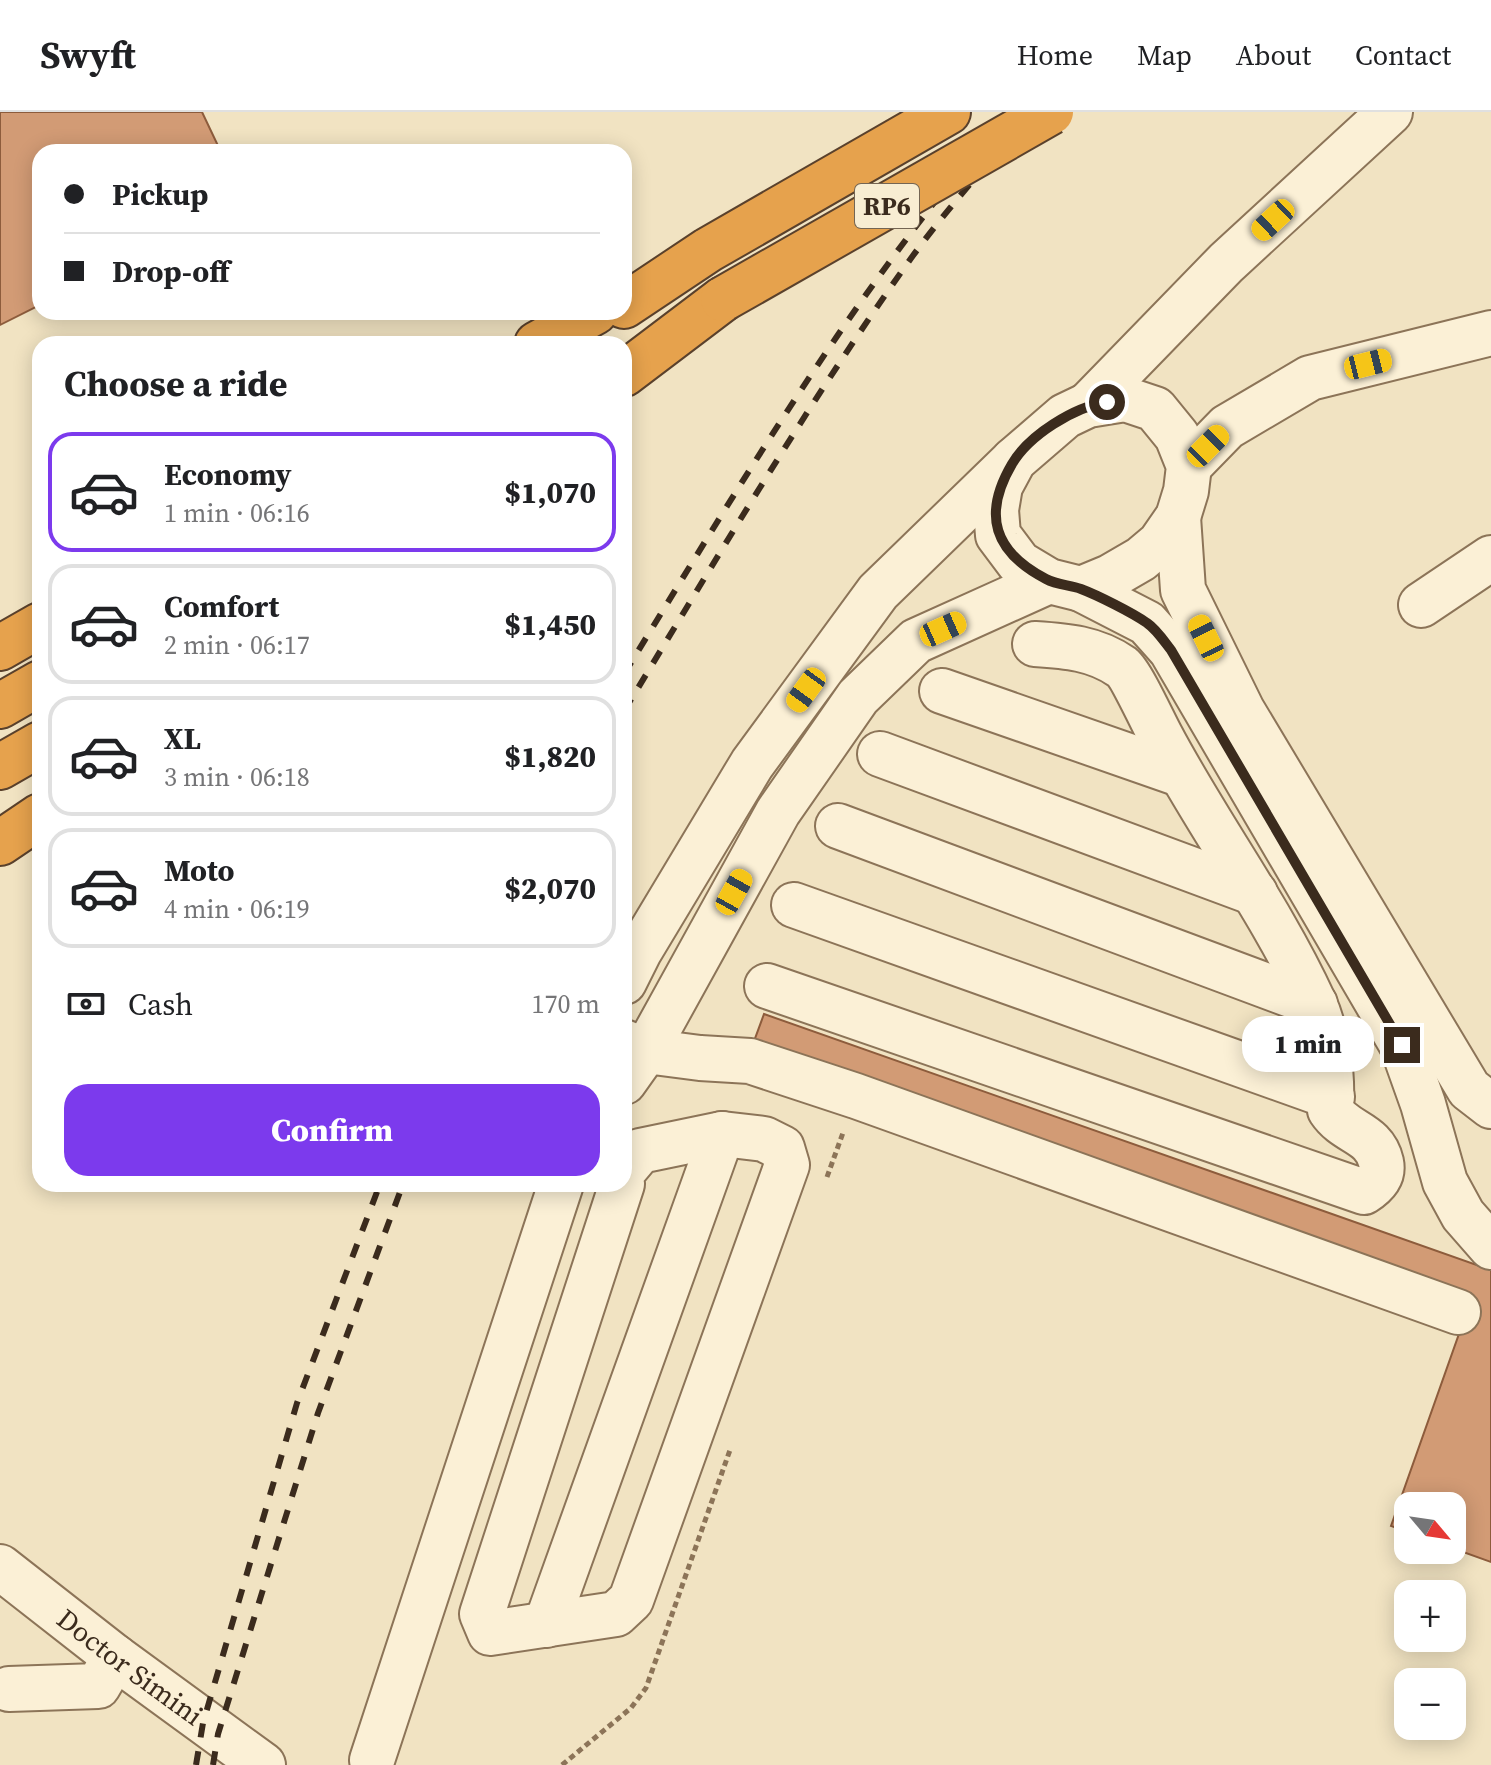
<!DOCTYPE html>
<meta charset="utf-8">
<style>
body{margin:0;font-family:"Source Serif 4",serif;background:#f6f6f6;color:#202124;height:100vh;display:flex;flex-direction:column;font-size:30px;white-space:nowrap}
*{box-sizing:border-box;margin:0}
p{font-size:26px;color:#757577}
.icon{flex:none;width:44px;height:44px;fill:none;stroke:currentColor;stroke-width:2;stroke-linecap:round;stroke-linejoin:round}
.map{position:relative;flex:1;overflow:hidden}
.side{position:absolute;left:32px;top:224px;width:600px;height:856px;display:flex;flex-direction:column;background:#fff;border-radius:24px;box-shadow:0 4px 20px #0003}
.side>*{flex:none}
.hud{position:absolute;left:32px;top:32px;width:600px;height:176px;border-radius:24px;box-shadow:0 4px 20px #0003;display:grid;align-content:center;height:176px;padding:0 32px;background:#fff}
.needle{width:52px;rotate:119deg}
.fabs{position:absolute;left:1394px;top:1380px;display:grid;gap:16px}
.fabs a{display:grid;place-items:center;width:72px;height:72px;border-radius:16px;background:#fff;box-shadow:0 4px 20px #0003;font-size:40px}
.end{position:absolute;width:36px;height:36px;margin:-18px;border:10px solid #3b2b1d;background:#fff;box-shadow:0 0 0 4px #fff}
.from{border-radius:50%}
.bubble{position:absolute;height:56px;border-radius:24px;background:#fff;box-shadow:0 4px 20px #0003;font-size:26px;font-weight:800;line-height:56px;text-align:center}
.car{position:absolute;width:24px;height:48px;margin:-24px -12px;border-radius:10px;box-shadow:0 0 6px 2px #0007;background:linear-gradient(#f5c518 24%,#345 0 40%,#f5c518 0 76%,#345 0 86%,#f5c518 0)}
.hud b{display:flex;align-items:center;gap:28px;height:76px;font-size:30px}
.hud b+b{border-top:2px solid #e0e0e0}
.hud i{width:20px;height:20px;background:#202124}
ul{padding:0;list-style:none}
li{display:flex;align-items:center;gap:24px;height:120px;margin:0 16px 12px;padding:0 16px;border:4px solid #e0e0e0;border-radius:24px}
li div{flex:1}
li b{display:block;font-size:30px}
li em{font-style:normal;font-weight:800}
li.current{border-color:#7c3aed}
li>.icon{width:72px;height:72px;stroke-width:1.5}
h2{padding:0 32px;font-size:36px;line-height:96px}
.pay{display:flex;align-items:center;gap:20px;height:88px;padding:0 32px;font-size:30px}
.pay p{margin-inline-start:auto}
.primary-button{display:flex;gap:16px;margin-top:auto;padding:16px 32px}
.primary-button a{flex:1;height:92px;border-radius:24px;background:#7c3aed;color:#fff;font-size:32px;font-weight:800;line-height:92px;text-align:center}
header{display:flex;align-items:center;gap:48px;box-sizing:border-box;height:112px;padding:0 40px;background:#fff;border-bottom:2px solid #e0e0e0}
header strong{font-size:38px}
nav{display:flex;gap:44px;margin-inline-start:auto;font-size:28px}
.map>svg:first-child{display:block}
.building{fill:#d29b75;stroke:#8d5c3c;stroke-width:2}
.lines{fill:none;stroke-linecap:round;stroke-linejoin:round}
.minor-casing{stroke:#8c7458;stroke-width:48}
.highway-casing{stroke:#5a412c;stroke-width:48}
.path{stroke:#8c7458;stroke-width:5;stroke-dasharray:6 4;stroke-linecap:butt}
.minor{stroke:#fbf0d6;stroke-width:44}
.highway{stroke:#e6a24d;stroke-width:44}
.rail{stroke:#3b2b1d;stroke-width:6;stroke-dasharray:14 14;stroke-linecap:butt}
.highway-bridge-casing{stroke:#5a412c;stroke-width:48;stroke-linecap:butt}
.highway-bridge{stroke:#e6a24d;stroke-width:44}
.route{stroke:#3b2b1d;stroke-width:10}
.labels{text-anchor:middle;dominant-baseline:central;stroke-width:6;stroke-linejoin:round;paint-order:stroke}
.shield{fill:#f8edd2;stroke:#746553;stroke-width:2}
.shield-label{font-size:26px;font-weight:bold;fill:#3b2b1d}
.street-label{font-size:28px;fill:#3b2b1d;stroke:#f8edd2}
</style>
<header>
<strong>Swyft</strong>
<nav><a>Home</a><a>Map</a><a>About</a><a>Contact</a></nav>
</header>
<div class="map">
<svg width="1491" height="1653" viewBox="0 0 1491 1653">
<rect width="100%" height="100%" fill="#f1e3c2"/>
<g class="building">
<polygon points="0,0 202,0 221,40 40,40 40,193 0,213"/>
<polygon points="764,902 1491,1158 1491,1450 1452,1436 1452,1394 1408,1394 1408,1420 1391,1414 1472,1185 753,932"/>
</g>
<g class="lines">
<defs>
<g id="minor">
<polygon points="1125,287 1155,297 1177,324 1189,354 1186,379 1178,405 1160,431 1141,447 1110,465 1081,477 1049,469 1019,451 998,423 996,398 1000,374 1014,348 1065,304 1088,293"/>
<polyline points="1088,293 1226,151 1390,0"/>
<polyline points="1189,354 1227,315 1310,266 1491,221"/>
<polyline points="1178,405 1183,478 1242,598 1469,977 1491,994"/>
<polyline points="1081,477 1147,511 1171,538 1402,933 1423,992 1445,1070 1463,1103 1491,1135"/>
<polyline points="1421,493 1491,446"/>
<polyline points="942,579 1180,662"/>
<polyline points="880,642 1255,781"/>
<polyline points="838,714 1315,892"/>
<polyline points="794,793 1332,985"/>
<polyline points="624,870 639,840 752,652 878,480 1014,348"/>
<path d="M767 874 1364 1080C1375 1073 1384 1064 1381 1050 1374 1020 1346 1022 1330 998 1334 968 1327 919 1314 891 1271 797 1208 714 1160 623 1153 610 1131 562 1122 555 1095 536 1066 534 1035 532"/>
<polyline points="624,930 646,939 700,946 750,949 856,984 1458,1200"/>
<polyline points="624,970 646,939 778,700 858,585 916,529 1049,469"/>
<polyline points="622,1072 482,1502 490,1521 616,1502 631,1488 787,1053 782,1036 764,1027 722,1022 640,1039 624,1058"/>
<path id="s1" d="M0 1455 115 1545 263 1653"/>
<polyline points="546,1513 722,1022"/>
<polyline points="9,1577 98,1574 115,1545"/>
<polyline points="372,1648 561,1072"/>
</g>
<g id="highway">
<polyline points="624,194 708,138 948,0"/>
<polyline points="537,232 595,200"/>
<polyline points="624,262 723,187"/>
<polyline points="0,536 40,513"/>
<polyline points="0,594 40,571"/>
<polyline points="0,655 40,632"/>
<polyline points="0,731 40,704"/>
</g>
</defs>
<use href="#minor" class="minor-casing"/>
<use href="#highway" class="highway-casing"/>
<g class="path">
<polyline points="827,1065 844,1018"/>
<polyline points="562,1653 631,1596 646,1576 730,1338"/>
</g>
<use href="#minor" class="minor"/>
<use href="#highway" class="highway"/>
<g class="rail">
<path d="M624 562C743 368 858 172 1009 0"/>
<path d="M624 599C714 451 802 301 902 159 941 103 988 51 1033 0"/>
<polyline points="196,1653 203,1611 297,1291 380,1072"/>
<polyline points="213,1653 218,1622 318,1301 403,1072"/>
</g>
<defs>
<polyline id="highway-bridge" points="723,187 1051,0"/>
</defs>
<use href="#highway-bridge" class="highway-bridge-casing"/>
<use href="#highway-bridge" class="highway-bridge"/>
</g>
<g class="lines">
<path class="route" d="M1107 290C1074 295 1029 323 1012 352 982 403 994 440 1046 467 1057 473 1070 473 1081 477 1097 483 1133 501 1147 511 1156 517 1164 529 1171 538L1402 933"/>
</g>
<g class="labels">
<rect class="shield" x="855" y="72" width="64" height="44" rx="6"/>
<g class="shield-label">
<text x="887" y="94">RP6</text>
</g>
<g class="street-label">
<text stroke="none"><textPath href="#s1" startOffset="164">Doctor Simini</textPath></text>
</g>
</g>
</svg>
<div class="fabs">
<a><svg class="needle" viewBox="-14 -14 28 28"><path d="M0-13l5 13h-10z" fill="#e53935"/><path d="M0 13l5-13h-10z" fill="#757577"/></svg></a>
<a>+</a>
<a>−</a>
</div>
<i class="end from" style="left:1107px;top:290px"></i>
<i class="end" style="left:1402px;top:933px"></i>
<div class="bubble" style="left:1242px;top:904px;width:132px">1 min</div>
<i class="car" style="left:1273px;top:108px;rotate:227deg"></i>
<i class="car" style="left:1368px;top:252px;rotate:76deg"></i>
<i class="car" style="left:1208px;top:334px;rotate:45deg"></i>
<i class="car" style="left:943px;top:517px;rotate:66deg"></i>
<i class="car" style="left:1206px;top:526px;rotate:334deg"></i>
<i class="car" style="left:806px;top:578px;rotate:216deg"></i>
<i class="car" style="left:734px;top:780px;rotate:29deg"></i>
<div class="hud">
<b><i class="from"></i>Pickup</b>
<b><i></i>Drop-off</b>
</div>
<section class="side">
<h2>Choose a ride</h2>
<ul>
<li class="current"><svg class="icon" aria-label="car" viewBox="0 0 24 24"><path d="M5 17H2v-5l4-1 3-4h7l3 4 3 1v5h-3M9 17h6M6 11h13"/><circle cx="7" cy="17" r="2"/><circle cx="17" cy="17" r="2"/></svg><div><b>Economy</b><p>1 min · 06:16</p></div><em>$1,070</em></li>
<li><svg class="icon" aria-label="car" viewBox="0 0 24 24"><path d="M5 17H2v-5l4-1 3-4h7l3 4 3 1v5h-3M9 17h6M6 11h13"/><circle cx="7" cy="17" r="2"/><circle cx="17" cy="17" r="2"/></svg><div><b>Comfort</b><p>2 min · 06:17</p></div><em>$1,450</em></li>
<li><svg class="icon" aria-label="car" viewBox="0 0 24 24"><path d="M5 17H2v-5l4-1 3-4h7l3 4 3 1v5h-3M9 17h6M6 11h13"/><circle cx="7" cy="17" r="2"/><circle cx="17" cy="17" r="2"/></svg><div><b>XL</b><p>3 min · 06:18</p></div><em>$1,820</em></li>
<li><svg class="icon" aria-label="car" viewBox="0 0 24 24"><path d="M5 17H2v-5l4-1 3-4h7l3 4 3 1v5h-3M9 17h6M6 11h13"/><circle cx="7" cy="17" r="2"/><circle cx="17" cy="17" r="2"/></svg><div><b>Moto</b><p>4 min · 06:19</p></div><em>$2,070</em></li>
</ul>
<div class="pay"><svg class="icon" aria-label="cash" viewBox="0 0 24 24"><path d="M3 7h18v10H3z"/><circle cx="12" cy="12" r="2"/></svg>Cash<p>170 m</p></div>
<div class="primary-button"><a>Confirm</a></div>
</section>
</div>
